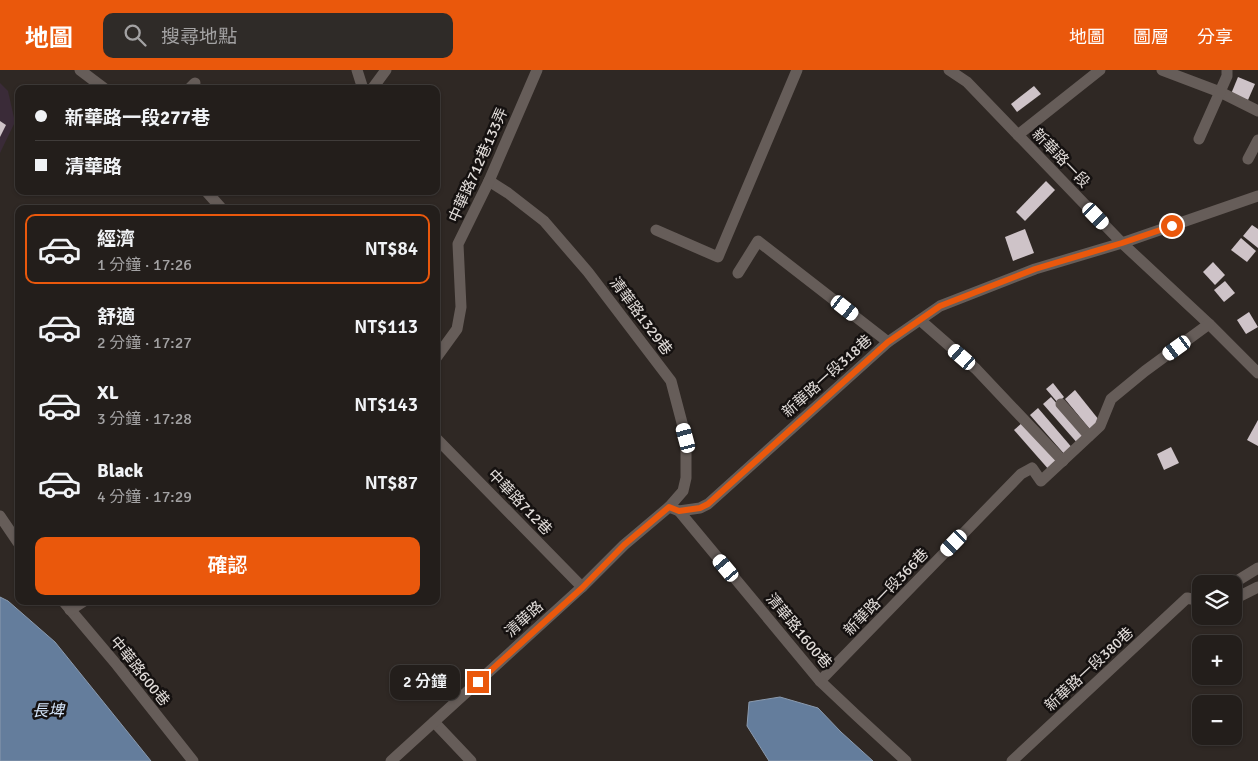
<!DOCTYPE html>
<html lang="zh-TW">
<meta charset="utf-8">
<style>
body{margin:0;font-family:Signika,"Noto Sans TC",sans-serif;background:#2f2b28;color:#f1f3f6;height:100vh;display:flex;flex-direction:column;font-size:19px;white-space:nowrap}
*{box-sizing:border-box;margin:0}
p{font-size:16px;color:#a3a2a3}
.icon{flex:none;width:28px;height:28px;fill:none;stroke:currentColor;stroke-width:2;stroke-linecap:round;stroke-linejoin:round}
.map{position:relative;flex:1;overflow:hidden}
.panel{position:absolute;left:15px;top:135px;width:425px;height:400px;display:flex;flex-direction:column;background:#231e1b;border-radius:10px;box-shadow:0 1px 4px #0004,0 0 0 1px #403c3a}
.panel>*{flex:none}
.top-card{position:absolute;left:15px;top:15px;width:425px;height:110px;border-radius:10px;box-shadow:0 1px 4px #0004,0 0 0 1px #403c3a;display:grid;align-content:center;height:110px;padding:0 20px;background:#231e1b}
.controls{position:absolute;left:1192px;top:505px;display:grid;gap:10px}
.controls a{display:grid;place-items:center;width:50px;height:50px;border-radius:10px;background:#231e1b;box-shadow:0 1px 4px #0004,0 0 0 1px #403c3a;font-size:25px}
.end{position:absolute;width:22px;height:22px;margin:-11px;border:6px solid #ea580c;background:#fff;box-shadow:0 0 0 2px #fff}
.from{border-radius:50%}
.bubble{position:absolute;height:35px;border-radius:10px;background:#231e1b;box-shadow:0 1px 4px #0004,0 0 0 1px #403c3a;font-size:16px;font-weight:600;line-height:35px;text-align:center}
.car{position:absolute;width:15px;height:30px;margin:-15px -8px;border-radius:6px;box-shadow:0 0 4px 1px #0007;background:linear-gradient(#fff 24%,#345 0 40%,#fff 0 76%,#345 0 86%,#fff 0)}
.top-card b{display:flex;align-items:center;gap:18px;height:48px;font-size:19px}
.top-card b+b{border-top:1px solid #403c3a}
.top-card i{width:12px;height:12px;background:#f1f3f6}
ul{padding:9px 0 0;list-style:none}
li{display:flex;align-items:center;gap:15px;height:70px;margin:0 10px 8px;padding:0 10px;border:2px solid transparent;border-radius:10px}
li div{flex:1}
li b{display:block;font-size:19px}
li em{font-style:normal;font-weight:600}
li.selected{border-color:#ea580c}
li>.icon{width:45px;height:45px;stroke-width:1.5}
.action{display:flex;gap:10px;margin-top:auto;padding:10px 20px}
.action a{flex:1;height:58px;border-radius:10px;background:#ea580c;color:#fff;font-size:20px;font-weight:600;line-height:58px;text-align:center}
header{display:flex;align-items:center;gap:30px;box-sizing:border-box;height:70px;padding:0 25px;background:#ea580c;color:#fff}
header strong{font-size:24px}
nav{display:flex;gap:28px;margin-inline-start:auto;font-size:18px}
.search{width:350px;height:45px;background:#2f2b28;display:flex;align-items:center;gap:12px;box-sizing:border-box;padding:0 18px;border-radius:10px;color:#a3a2a3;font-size:19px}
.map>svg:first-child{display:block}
.education{fill:#3a2b38}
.water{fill:#647d9c;stroke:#8a9aae}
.building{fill:#cec3c8}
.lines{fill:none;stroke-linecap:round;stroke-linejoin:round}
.minor{stroke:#665d59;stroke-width:11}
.route{stroke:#ea580c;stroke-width:6}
.labels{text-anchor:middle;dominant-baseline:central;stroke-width:5;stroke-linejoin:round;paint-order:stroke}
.street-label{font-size:15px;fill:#e1dcd9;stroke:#151110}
.water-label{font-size:16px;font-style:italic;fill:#d5e6fb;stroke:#151110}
</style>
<header>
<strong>地圖</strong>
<div class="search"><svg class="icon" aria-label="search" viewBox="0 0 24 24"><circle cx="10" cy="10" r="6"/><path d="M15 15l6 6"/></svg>搜尋地點</div>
<nav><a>地圖</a><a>圖層</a><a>分享</a></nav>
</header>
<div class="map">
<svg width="1258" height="691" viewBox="0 0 1258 691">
<rect width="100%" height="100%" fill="#2f2824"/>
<polygon class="education" points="0,13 8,21 15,52 0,83"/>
<g class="water">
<polygon points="0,527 8,531 55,572 151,691 0,691"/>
<polygon points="780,627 818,638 841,662 873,691 769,691 747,656 749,632"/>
</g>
<g class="building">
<polygon points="1238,7 1255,14 1248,30 1231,24"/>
<polygon points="1034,16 1041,24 1017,42 1011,34"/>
<polygon points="0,51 6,55 0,67"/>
<polygon points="1046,111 1055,120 1025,151 1016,142"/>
<polygon points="1252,155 1258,159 1258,178 1243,166"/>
<polygon points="1025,159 1034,183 1013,191 1005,167"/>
<polygon points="1241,168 1256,181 1247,192 1231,180"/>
<polygon points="1213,192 1225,205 1215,215 1203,202"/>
<polygon points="1225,211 1235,223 1224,232 1214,220"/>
<polygon points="1249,242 1258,257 1246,264 1237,250"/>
<polygon points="1053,313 1064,327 1058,333 1046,319"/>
<polygon points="1075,320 1103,355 1093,363 1065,329"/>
<polygon points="1051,327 1087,368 1079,375 1043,334"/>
<polygon points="1038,338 1074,380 1066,386 1030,345"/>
<polygon points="1258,350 1258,376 1247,370"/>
<polygon points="1023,352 1059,393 1050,401 1014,360"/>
<polygon points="1171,377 1179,393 1164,400 1157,384"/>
</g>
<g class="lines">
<g class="minor">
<polyline points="80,0 105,19"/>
<polyline points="357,0 363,19"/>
<polyline points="949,0 967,12 1122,173 1209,254 1258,303"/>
<polyline points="1162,0 1220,22 1258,41"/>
<polyline points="189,19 195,13"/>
<polyline points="372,19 386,0"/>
<polyline points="1018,65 1100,0"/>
<polyline points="1199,69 1227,6 1227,0"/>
<polyline points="1248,89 1258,70"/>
<polyline points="489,111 508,123 544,151 588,202 671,311 686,368 686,408 683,421 669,437"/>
<polyline points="206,121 222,139"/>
<polyline points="656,160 718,187 797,0"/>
<polyline points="738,203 758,171 888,272"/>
<polyline points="920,250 976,299 1063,391"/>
<polyline points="436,288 457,259 461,237 458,174 489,111 537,0"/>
<polyline points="1061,334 1089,366"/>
<polyline points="436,368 582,517"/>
<polyline points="679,441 700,438 708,434 888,272 940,236 1035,199 1122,173 1258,126"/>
<polyline points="0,446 19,474"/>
<polyline points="1232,514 1258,498"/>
<polyline points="1234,529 1258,517"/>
<polyline points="63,531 117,595 193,691"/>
<polyline points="70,540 84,531"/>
<polyline points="820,611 1021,404 1032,398 1041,411 1100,356 1111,329 1145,301 1209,254"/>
<polyline points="434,652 471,691"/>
<polyline points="391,691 582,517 624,475 669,437 679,441 820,611 856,645 906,691"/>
<polyline points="1012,691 1187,528 1201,531"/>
</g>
</g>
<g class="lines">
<polyline class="route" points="478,612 582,518 624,475 669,437 679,441 700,438 708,434 888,272 940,236 1035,199 1122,173 1172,156"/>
</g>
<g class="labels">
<g class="street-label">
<text transform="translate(1061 88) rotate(46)">新華路一段</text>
<text transform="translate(478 95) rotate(-66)">中華路712巷133弄</text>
<text transform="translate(641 246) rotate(53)">清華路1329巷</text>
<text transform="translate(827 306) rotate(-42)">新華路一段318巷</text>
<text transform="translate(520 432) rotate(46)">中華路712巷</text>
<text transform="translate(886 522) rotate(-46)">新華路一段366巷</text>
<text transform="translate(524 549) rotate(-42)">清華路</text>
<text transform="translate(799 561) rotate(50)">清華路1600巷</text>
<text transform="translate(1089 599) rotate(-43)">新華路一段380巷</text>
<text transform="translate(140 601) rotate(51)">中華路600巷</text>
</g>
<g class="water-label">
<text x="48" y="641">長埤</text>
</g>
</g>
</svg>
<div class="controls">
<a><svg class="icon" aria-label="layers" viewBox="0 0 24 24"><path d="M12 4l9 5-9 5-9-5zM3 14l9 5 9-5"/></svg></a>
<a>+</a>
<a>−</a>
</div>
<i class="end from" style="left:1172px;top:156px"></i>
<i class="end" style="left:478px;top:612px"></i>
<div class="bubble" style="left:390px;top:595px;width:70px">2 分鐘</div>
<i class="car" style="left:1096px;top:146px;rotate:136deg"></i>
<i class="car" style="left:845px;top:238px;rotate:128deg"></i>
<i class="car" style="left:1177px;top:278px;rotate:234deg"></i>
<i class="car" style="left:962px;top:287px;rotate:311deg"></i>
<i class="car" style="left:686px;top:368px;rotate:345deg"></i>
<i class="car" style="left:954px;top:473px;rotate:224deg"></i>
<i class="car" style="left:726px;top:498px;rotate:320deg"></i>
<div class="top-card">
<b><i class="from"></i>新華路一段277巷</b>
<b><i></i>清華路</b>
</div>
<section class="panel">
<ul>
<li class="selected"><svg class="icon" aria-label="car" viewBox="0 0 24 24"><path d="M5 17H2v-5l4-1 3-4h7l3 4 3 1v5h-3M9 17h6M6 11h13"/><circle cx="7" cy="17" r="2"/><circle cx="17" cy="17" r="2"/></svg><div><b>經濟</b><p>1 分鐘 · 17:26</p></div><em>NT$84</em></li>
<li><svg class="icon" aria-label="car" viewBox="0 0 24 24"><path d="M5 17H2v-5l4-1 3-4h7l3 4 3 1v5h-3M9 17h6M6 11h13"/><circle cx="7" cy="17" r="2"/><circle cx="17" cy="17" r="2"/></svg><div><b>舒適</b><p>2 分鐘 · 17:27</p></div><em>NT$113</em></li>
<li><svg class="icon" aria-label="car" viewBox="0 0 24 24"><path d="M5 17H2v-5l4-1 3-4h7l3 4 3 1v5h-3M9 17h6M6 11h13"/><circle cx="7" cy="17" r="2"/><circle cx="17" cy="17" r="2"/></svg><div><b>XL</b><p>3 分鐘 · 17:28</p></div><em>NT$143</em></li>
<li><svg class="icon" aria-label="car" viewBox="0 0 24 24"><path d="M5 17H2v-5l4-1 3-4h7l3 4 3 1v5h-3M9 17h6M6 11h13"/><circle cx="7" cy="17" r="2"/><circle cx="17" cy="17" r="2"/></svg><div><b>Black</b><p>4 分鐘 · 17:29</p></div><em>NT$87</em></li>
</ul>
<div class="action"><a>確認</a></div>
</section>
</div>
